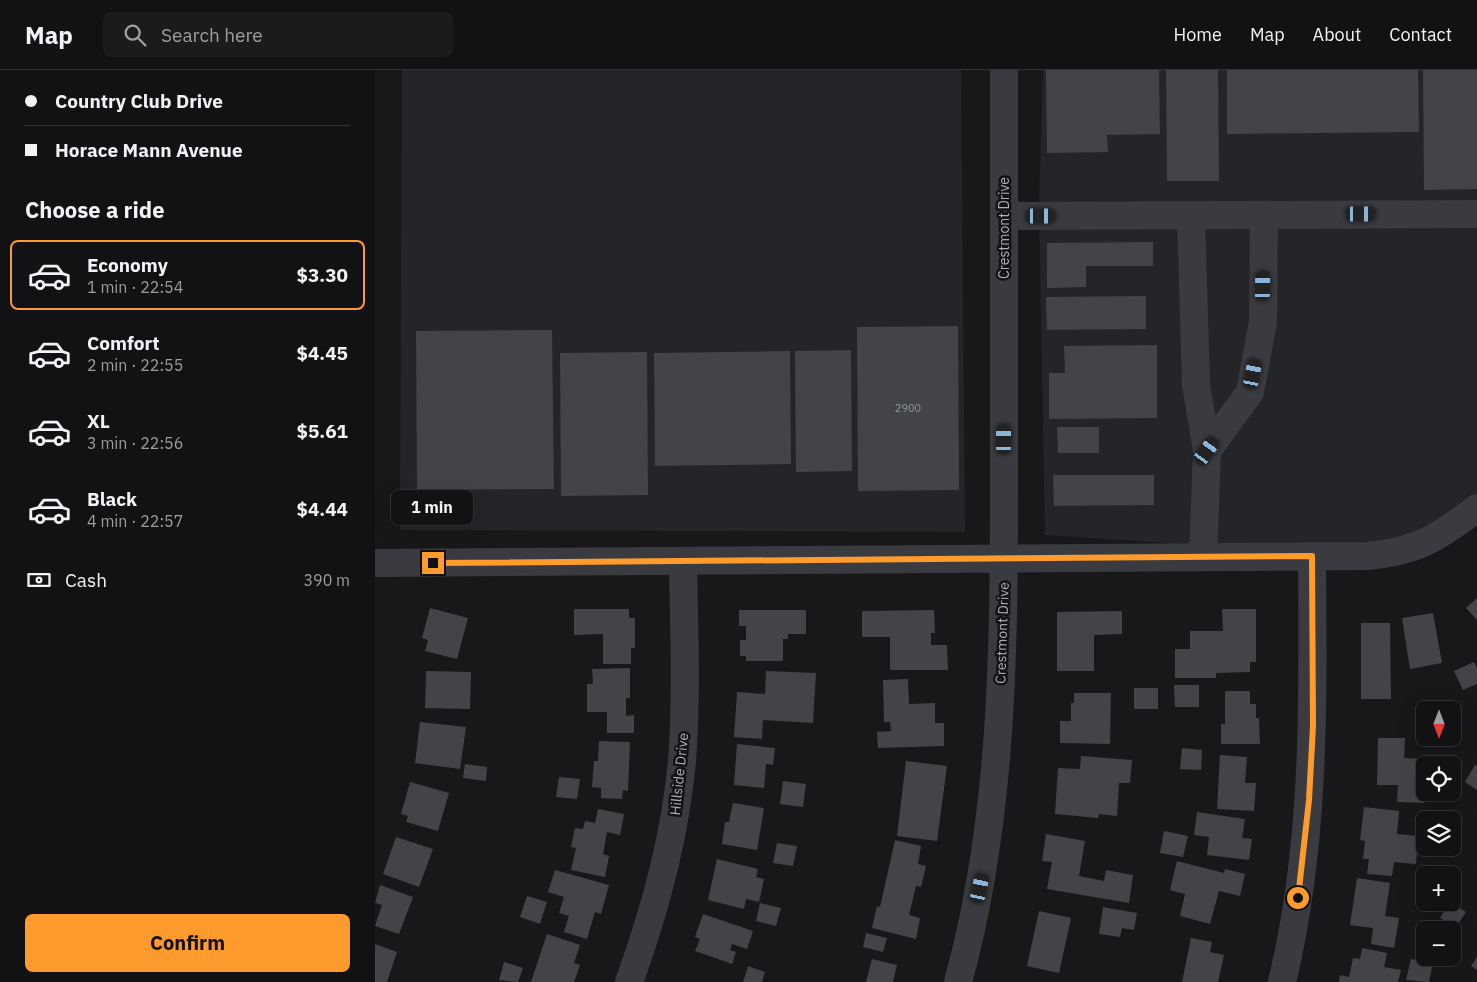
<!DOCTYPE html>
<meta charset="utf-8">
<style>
body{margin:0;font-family:"IBM Plex Sans",sans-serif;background:#1b1b1d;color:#f1f3f6;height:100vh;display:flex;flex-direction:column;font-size:19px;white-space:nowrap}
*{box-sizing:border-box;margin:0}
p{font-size:16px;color:#9c9ea0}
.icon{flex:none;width:28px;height:28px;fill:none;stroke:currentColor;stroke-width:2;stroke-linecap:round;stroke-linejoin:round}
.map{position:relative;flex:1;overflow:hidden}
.details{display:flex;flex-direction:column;background:#121214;width:375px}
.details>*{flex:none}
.guide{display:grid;align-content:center;height:110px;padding:0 25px;background:#121214}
.needle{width:32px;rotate:180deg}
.fabs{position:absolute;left:1041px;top:631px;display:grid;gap:10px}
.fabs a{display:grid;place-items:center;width:45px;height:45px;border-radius:8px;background:#121214;box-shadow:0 5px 20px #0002,0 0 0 1px #313234;font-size:25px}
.end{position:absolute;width:22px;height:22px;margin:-11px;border:6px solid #ff9a2c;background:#111;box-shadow:0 0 0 2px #111}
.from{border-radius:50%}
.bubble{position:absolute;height:35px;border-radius:8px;background:#121214;box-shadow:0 5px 20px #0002,0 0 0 1px #313234;font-size:16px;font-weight:700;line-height:35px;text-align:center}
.car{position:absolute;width:15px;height:30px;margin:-15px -8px;border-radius:6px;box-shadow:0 0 4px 1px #0007;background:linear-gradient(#222 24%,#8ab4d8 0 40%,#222 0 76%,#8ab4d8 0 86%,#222 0)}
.guide b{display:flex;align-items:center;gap:18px;height:48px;font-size:19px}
.guide b+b{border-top:1px solid #313234}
.guide i{width:12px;height:12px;background:#f1f3f6}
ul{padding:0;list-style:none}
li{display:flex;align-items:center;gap:15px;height:70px;margin:0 10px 8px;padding:0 15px;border:2px solid transparent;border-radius:8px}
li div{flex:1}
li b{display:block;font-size:19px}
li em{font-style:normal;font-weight:700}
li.current{border-color:#ff9a2c}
li>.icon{width:45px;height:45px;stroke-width:1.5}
h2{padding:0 25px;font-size:22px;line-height:60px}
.pay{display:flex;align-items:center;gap:12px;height:55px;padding:0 25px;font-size:19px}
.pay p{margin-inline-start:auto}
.button{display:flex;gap:10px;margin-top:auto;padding:10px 25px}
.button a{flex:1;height:58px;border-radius:8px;background:#ff9a2c;color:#111;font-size:20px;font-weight:700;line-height:58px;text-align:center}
header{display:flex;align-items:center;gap:30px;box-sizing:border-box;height:70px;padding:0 25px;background:#121214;border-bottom:1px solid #313234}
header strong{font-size:24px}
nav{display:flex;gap:28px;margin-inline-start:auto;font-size:18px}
.search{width:350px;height:45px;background:#1b1b1d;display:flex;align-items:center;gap:12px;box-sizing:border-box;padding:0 18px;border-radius:8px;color:#9c9ea0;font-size:19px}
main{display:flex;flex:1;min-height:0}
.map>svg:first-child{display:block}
.built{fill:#242528}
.building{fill:#424448}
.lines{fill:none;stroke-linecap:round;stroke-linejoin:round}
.minor{stroke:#393b40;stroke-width:28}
.route{stroke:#ff9a2c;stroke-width:6}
.labels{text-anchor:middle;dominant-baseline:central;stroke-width:5;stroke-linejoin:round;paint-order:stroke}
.number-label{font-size:11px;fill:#8f969e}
.street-label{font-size:14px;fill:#a9b1bb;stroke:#131316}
</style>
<header>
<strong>Map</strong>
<div class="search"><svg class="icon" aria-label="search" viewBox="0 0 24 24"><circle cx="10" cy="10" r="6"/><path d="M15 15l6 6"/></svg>Search here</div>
<nav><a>Home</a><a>Map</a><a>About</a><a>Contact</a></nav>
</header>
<main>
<section class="details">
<div class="guide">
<b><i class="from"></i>Country Club Drive</b>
<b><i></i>Horace Mann Avenue</b>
</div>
<h2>Choose a ride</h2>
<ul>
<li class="current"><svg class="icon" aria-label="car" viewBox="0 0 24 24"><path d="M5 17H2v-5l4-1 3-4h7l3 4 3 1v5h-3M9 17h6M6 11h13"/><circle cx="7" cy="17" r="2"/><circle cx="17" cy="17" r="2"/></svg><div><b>Economy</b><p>1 min · 22:54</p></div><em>$3.30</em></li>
<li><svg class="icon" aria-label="car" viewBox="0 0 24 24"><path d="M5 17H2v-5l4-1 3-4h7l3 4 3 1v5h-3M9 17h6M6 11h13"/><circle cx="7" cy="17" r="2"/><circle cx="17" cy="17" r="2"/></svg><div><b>Comfort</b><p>2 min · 22:55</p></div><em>$4.45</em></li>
<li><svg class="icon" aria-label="car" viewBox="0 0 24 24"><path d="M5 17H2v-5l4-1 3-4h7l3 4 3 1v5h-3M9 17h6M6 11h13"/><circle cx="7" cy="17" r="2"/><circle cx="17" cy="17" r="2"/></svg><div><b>XL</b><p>3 min · 22:56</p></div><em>$5.61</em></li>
<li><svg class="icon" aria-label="car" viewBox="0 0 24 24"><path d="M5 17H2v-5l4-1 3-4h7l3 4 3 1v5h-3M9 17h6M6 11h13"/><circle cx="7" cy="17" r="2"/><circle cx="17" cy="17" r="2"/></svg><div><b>Black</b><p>4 min · 22:57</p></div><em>$4.44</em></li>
</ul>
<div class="pay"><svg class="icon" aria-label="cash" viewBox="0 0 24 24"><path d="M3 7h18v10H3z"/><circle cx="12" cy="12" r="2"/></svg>Cash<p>390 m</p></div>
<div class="button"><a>Confirm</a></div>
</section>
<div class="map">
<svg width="1102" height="912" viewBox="0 0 1102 912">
<rect width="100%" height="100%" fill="#18181b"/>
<g class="built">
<polygon points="27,0 586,0 590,462 25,460"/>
<polygon points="668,0 1102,0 1102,430 1027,476 839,476 670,465 664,135"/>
</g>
<g class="building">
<polygon points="671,0 784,0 785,64 732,65 733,82 672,83"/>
<polygon points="791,0 843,0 844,111 792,111"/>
<polygon points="852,0 1043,0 1044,62 852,64"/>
<polygon points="1048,0 1102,0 1102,119 1049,120"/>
<polygon points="778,172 778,196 711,196 711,217 672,218 672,173"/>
<polygon points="771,226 771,259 672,260 671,227"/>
<polygon points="583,256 584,420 483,421 482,257"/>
<polygon points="177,260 179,419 42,420 41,261"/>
<polygon points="782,275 782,348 674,349 674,303 690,303 689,276"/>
<polygon points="476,280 477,401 421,402 420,281"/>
<polygon points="415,281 416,394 280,396 279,283"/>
<polygon points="272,282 273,425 186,426 185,283"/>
<polygon points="682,357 724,357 724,383 683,383"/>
<polygon points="678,405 779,405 779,435 679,436"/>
<polygon points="1102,528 1102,550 1091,538"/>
<polygon points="55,538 93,548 82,589 50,581 53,570 47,568"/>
<polygon points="199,539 254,539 254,548 260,548 260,578 256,578 256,594 228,594 228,564 199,565"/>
<polygon points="847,539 881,539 881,592 875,592 875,602 841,603 841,608 800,608 800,579 815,579 815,561 848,561"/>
<polygon points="364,540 431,540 431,564 413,564 413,569 408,569 408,591 371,591 371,586 365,586 365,570 371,570 371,556 364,556"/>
<polygon points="559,540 560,563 556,563 556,575 572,575 573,600 515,600 515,567 487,567 487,541"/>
<polygon points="747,541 747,564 719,565 719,601 682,601 682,542"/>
<polygon points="1058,543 1067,593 1035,599 1027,548"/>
<polygon points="986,553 1015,553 1016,629 986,629"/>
<polygon points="1099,592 1102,598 1102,614 1088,620 1079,601"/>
<polygon points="255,598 255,628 251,628 251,646 259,645 259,663 232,663 232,642 212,642 212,614 218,614 217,599"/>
<polygon points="51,601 96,602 95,639 50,638"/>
<polygon points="391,601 441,603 438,653 388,650 387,669 359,667 362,622 390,624"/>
<polygon points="533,609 534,634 560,633 560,653 569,653 569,676 503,678 502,662 516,661 515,652 509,652 508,610"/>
<polygon points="799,615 824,615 824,637 800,637"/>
<rect x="759" y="618" width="24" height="21"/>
<polygon points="850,621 875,621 875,634 881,634 881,648 884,648 885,674 846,674 846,654 850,654"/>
<polygon points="699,623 736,623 735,674 685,673 685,651 696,651 696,633 699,633"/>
<polygon points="45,652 91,657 85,699 40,693"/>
<polygon points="1003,668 1030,668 1029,688 1049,689 1049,733 1022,732 1023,715 1002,715"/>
<polygon points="224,671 255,672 253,721 248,720 247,729 226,728 226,718 217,717 219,691 223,691"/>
<polygon points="362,674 400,678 398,695 391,694 389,718 359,715"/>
<polygon points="807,678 827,680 826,700 805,699"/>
<polygon points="845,685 872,687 870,713 881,713 879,741 842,739"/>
<polygon points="706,686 757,690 755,713 744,713 742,746 724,744 723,748 680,744 683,698 705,699"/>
<polygon points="531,691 572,696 562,771 522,766"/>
<polygon points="90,694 112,697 111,711 88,708"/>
<polygon points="1100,695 1102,696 1102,720 1090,712"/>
<polygon points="184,707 205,709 202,729 181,727"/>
<polygon points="408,711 431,714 428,737 405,734"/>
<polygon points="35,712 74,723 63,761 31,752 33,746 26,744"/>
<polygon points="358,733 389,738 382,780 347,774 350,752 354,752"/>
<polygon points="989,737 1024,741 1022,764 1043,766 1041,794 1019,792 1017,806 992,804 994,789 988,789 990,771 985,770"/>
<polygon points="223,739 249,744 245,765 232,762 228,784 234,786 230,807 196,800 201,778 196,777 200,758 208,759 210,751 220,753"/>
<polygon points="822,742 870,749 867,768 877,769 874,790 832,785 834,767 819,765"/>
<polygon points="789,761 813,766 808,787 785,783"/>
<polygon points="671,764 710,771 704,806 729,811 731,800 758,805 754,833 672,819 677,792 667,791"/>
<polygon points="21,767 58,779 44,817 8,804"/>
<polygon points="520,770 546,776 543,794 551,796 546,817 541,816 534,845 545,848 541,869 497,858 502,836 505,837"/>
<polygon points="402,773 422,776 418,796 398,793"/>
<polygon points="342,789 383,799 381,807 389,809 384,832 371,829 369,839 333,830"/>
<polygon points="802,791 849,803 850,799 870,804 865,826 844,821 835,854 805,846 810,824 795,820"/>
<polygon points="180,800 234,815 226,844 220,842 212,869 189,862 194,846 184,843 189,827 173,822"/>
<polygon points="982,808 1015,813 1010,846 1024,848 1019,878 996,874 998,858 975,855"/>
<polygon points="5,815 38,827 24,864 0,856 7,835 0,833"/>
<polygon points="152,826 172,832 165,854 145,847"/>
<polygon points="1075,832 1091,842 1081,857 1065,848"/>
<polygon points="385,833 406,838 401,856 381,851"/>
<polygon points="728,837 762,843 759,860 747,858 745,867 724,864"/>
<polygon points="664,841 696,848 684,903 652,896"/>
<polygon points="328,844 378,861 372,879 357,874 355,880 361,882 357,894 320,881 325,869 320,867"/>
<polygon points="1084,861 1086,880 1078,881 1078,862"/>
<polygon points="491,863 512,868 508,882 488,877"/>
<polygon points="172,864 205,875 199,893 205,895 199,912 156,912"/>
<polygon points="816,868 837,872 835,882 849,885 843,912 807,912"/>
<polygon points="0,874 22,882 12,912 0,912"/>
<polygon points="987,878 1012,883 1009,897 1026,900 1023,912 964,912 965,905 974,907 978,888 985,889"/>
<polygon points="1102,887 1102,900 1096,896"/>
<polygon points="497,889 522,895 518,912 491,912"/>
<polygon points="1036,889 1058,893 1054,912 1031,910"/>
<polygon points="129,892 148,898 143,912 124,910"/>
<polygon points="373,896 390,902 387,912 368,912"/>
</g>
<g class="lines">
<g class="minor">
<polyline points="816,145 821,314 832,381 828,487"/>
<polyline points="629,146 1102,144"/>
<polyline points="832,381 875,322 888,252 889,145"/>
<path d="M0 493 993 486C1043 481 1063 468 1102 438"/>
<path d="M254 912C280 841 300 767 307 691 312 625 309 558 308 491"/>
<path d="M583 912C629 746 629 571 629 400 629 267 629 133 629 0"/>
<path d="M907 912C941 772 938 629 937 486"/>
</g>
</g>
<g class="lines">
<polyline class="route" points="58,493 937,486 938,656 934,730 923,828"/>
</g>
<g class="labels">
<g class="number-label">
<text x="533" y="338">2900</text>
</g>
<g class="street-label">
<text transform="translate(629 158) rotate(-90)">Crestmont Drive</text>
<text transform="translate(627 563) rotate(-88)">Crestmont Drive</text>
<text transform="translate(304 704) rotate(-84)">Hillside Drive</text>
</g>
</g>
</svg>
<div class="fabs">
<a><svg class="needle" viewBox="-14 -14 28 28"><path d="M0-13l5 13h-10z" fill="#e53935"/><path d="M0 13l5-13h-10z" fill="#9c9ea0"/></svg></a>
<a><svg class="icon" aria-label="locate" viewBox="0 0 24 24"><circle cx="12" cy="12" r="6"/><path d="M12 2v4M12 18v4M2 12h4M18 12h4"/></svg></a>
<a><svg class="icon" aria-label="layers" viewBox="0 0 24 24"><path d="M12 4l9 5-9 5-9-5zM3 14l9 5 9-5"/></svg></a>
<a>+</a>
<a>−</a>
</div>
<i class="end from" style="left:923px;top:828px"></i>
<i class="end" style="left:58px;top:493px"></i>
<div class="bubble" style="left:16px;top:420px;width:82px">1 min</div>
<i class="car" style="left:986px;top:144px;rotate:90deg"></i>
<i class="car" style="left:666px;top:146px;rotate:90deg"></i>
<i class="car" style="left:888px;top:216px;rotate:1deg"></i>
<i class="car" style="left:878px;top:304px;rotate:11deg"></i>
<i class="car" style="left:629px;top:369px;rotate:0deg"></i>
<i class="car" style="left:832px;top:381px;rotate:36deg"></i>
<i class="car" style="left:605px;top:818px;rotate:12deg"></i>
</div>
</main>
